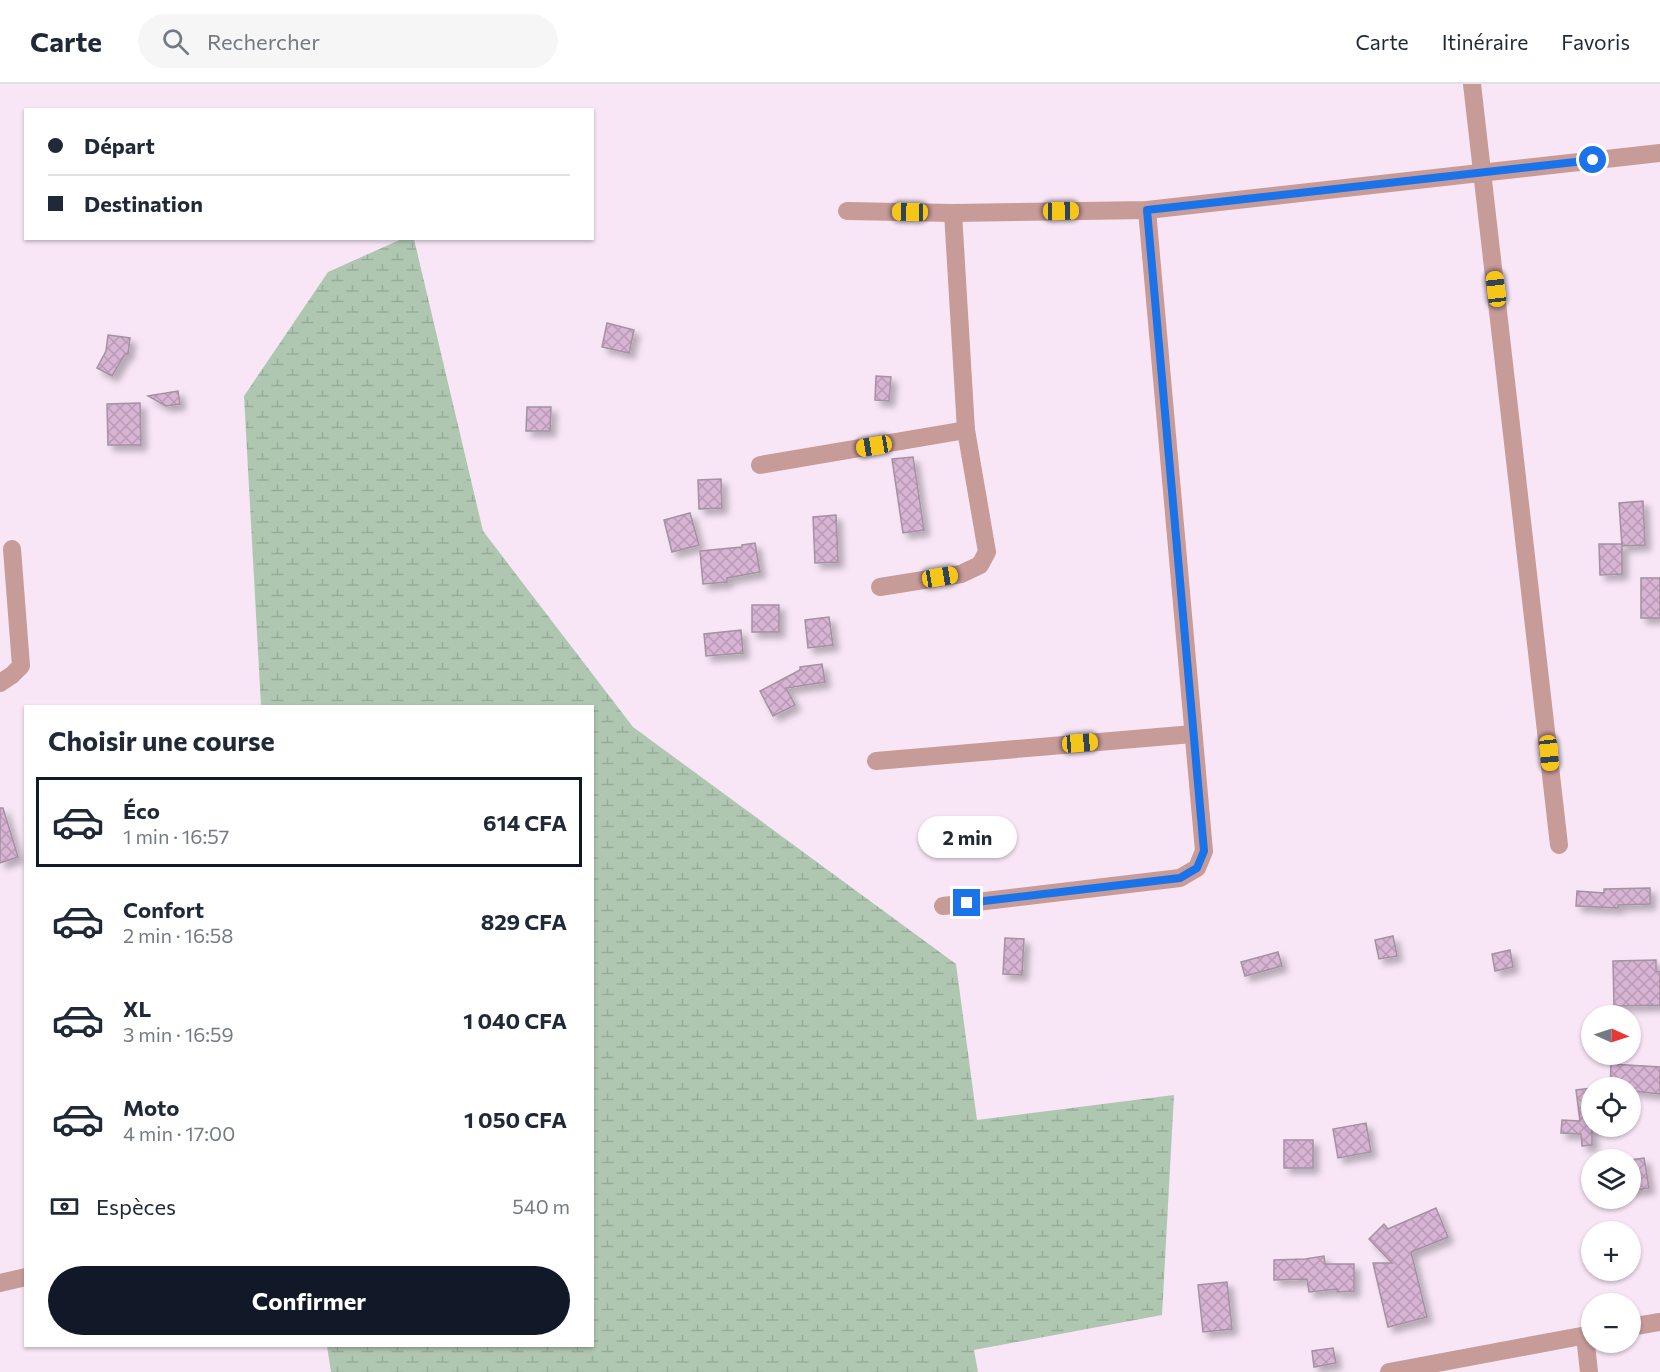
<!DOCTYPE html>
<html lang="fr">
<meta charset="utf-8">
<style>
body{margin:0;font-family:Commissioner,sans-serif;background:#f6f6f7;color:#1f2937;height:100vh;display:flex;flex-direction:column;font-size:22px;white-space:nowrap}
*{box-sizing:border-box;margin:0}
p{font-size:20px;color:#747a83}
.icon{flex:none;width:33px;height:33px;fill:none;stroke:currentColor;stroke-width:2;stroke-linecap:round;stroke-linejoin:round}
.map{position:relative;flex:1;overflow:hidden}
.sheet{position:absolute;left:24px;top:621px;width:570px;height:642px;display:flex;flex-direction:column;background:#fff;border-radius:0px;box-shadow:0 2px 4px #0004}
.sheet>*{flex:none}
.guide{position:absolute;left:24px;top:24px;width:570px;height:132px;border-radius:0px;box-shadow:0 2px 4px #0004;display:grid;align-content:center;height:132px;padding:0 24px;background:#fff}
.needle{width:39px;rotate:93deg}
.tools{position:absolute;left:1581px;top:921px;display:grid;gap:12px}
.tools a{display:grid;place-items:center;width:60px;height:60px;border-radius:50%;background:#fff;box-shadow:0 2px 4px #0004;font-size:30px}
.end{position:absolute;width:27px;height:27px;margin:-14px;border:8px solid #1a73e8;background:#fff;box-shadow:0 0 0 3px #fff}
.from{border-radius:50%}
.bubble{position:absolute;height:42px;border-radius:21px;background:#fff;box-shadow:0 2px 4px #0004;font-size:20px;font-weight:700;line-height:42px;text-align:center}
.car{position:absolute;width:18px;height:36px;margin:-18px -9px;border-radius:8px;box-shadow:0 0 4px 2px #0007;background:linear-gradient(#f5c518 24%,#345 0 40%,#f5c518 0 76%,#345 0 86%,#f5c518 0)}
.guide b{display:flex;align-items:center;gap:21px;height:57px;font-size:22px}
.guide b+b{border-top:2px solid #e0e1e3}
.guide i{width:15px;height:15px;background:#1f2937}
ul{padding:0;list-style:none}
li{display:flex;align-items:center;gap:18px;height:90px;margin:0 12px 9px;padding:0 12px;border:3px solid transparent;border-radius:0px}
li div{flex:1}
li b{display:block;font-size:22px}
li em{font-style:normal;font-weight:700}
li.selected{border-color:#111827}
li>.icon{width:54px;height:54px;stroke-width:1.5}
h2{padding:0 24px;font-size:27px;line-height:72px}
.pay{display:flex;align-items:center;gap:15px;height:66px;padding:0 24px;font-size:22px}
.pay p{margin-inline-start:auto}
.button{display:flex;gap:12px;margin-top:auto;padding:12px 24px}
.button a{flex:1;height:69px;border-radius:36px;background:#111827;color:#fff;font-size:24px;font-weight:700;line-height:69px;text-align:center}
header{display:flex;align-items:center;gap:36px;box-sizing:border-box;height:84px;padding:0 30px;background:#fff;border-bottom:2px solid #e0e1e3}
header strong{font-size:28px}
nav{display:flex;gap:33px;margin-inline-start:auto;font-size:21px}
.search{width:420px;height:54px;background:#f6f6f7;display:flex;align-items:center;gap:15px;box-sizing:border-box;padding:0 21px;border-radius:33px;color:#747a83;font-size:22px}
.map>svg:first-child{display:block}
.wetland{fill:url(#wetland-marsh)}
.building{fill:url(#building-cross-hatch);stroke:#a392a1;stroke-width:1.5;filter:url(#shadow)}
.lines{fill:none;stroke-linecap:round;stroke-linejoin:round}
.street{stroke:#c79b98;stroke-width:18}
.route{stroke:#1a73e8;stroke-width:8}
</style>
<header>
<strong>Carte</strong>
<div class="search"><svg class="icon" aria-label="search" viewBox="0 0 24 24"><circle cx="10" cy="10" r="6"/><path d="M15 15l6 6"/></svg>Rechercher</div>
<nav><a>Carte</a><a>Itinéraire</a><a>Favoris</a></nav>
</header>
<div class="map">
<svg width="1660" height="1288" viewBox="0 0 1660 1288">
<defs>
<pattern id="wetland-marsh" width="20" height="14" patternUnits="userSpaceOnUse" patternTransform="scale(1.5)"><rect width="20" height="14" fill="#afc7b1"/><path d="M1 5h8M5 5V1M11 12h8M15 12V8" fill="none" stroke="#97ab99"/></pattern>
<pattern id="building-cross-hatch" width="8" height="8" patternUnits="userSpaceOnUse" patternTransform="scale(1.5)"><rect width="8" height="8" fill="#d7b3d4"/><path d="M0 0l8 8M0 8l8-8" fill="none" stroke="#b99ab6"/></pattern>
<filter id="shadow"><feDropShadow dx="5.5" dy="5.5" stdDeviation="3" flood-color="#0004"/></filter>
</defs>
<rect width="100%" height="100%" fill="#f8e6f6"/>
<polygon class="wetland" points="404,154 414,155 483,447 633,643 956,880 977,1036 1174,1011 1162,1231 974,1266 978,1288 331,1288 327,1262 592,1262 592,622 261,622 244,312 328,188"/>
<g class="building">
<polygon points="607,239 634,246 629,269 602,263"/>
<polygon points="108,251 130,254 128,270 125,270 112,292 97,284 106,267"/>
<polygon points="876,292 891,293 889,317 875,316"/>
<polygon points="178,307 180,320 166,322 148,312"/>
<polygon points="140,319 141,361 108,361 107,320"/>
<polygon points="527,323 551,323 550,347 526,347"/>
<polygon points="913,373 924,446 903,449 892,375"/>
<polygon points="721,395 722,424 699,425 698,396"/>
<polygon points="1643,417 1645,461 1622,462 1619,419"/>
<polygon points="690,429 699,461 672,468 664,436"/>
<polygon points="836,431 838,478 815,479 813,433"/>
<polygon points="755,459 760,488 727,494 727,498 703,500 700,467 742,463 742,461"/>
<polygon points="1599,460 1622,460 1622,490 1600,491"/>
<rect x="1641" y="494" width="19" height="40"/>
<rect x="752" y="521" width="27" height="27"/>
<polygon points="829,533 833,561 808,564 805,536"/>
<polygon points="741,546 743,569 706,572 704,550"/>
<polygon points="822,580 825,598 786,604 795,621 773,632 760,607 800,586 800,583"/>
<polygon points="0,724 3,724 18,773 0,779"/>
<polygon points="1650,804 1650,820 1618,821 1618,824 1576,822 1577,807 1604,809 1604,805"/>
<polygon points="1393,852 1397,872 1379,875 1375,856"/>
<polygon points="1005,854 1024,855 1022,891 1003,890"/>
<polygon points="1510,866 1513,883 1495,887 1492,870"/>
<polygon points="1278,868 1282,882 1245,892 1241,878"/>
<polygon points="1656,876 1656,887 1660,888 1660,921 1614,922 1613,877"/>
<polygon points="1611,980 1660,983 1660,1010 1634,1007 1634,1004 1610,1004"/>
<polygon points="1592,1004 1592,1061 1582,1062 1581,1050 1561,1049 1562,1036 1580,1037 1576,1006"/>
<polygon points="1366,1039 1371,1068 1338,1074 1333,1045"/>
<rect x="1284" y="1056" width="29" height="28"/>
<polygon points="1644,1074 1649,1104 1630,1107 1630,1076"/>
<polygon points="1436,1124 1448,1153 1411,1168 1427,1233 1388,1243 1373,1179 1392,1179 1369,1155 1384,1140 1388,1145"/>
<polygon points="1324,1172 1325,1180 1354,1180 1354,1207 1337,1208 1337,1205 1309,1208 1307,1195 1274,1196 1274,1176 1305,1175"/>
<polygon points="1227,1198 1232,1245 1203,1248 1198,1201"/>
<polygon points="1333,1264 1336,1279 1314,1283 1312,1267"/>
</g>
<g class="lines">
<g class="street">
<polyline points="1472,0 1559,761"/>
<polyline points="847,127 953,129 1147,126 1660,69"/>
<polyline points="760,381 966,346"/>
<polyline points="880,503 961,490 980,481 987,468 966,346 953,129"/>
<polyline points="0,599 12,591 21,582 12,465"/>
<polyline points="876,677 1193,650"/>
<polyline points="943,822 1180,794 1197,784 1204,767 1147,126"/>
<polyline points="0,1199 26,1193"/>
<polyline points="1630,1243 1660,1238"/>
<polyline points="1585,1252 1589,1288"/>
<polyline points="1389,1288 1592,1250"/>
</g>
</g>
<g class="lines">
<polyline class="route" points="967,819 1180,794 1197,784 1204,767 1147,126 1593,76"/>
</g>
</svg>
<div class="tools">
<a><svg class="needle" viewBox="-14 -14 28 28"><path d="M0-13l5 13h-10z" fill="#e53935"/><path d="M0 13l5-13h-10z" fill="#747a83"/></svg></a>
<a><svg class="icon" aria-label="locate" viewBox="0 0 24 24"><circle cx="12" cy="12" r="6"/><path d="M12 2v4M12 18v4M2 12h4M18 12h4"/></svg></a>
<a><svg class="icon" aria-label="layers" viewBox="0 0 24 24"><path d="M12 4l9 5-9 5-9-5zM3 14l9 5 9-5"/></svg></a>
<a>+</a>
<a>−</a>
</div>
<i class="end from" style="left:1593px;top:76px"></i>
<i class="end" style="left:967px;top:819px"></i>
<div class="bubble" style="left:918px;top:732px;width:99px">2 min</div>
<i class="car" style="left:1061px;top:127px;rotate:89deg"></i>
<i class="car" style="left:910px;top:128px;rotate:271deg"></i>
<i class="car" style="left:1496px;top:205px;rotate:353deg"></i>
<i class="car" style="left:874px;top:362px;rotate:260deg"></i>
<i class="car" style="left:940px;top:493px;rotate:81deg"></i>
<i class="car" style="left:1080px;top:659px;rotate:85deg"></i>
<i class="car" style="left:1549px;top:669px;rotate:174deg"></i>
<div class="guide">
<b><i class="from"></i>Départ</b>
<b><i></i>Destination</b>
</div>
<section class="sheet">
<h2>Choisir une course</h2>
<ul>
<li class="selected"><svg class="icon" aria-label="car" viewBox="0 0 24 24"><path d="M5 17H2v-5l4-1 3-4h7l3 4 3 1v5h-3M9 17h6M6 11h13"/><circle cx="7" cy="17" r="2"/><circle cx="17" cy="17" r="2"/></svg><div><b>Éco</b><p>1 min · 16:57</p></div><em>614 CFA</em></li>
<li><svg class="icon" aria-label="car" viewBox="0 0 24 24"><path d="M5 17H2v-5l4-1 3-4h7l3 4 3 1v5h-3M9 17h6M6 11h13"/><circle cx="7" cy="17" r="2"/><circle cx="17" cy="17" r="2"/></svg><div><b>Confort</b><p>2 min · 16:58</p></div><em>829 CFA</em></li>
<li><svg class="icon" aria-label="car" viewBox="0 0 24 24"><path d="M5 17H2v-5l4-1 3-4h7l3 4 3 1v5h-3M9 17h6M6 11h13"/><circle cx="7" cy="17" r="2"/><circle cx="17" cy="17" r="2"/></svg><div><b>XL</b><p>3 min · 16:59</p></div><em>1 040 CFA</em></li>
<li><svg class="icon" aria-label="car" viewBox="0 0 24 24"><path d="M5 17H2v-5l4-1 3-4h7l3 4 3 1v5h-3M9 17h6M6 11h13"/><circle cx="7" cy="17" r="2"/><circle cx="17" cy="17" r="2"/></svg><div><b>Moto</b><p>4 min · 17:00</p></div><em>1 050 CFA</em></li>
</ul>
<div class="pay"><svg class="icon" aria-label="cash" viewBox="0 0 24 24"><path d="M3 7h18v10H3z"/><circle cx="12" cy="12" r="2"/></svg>Espèces<p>540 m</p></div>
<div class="button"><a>Confirmer</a></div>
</section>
</div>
